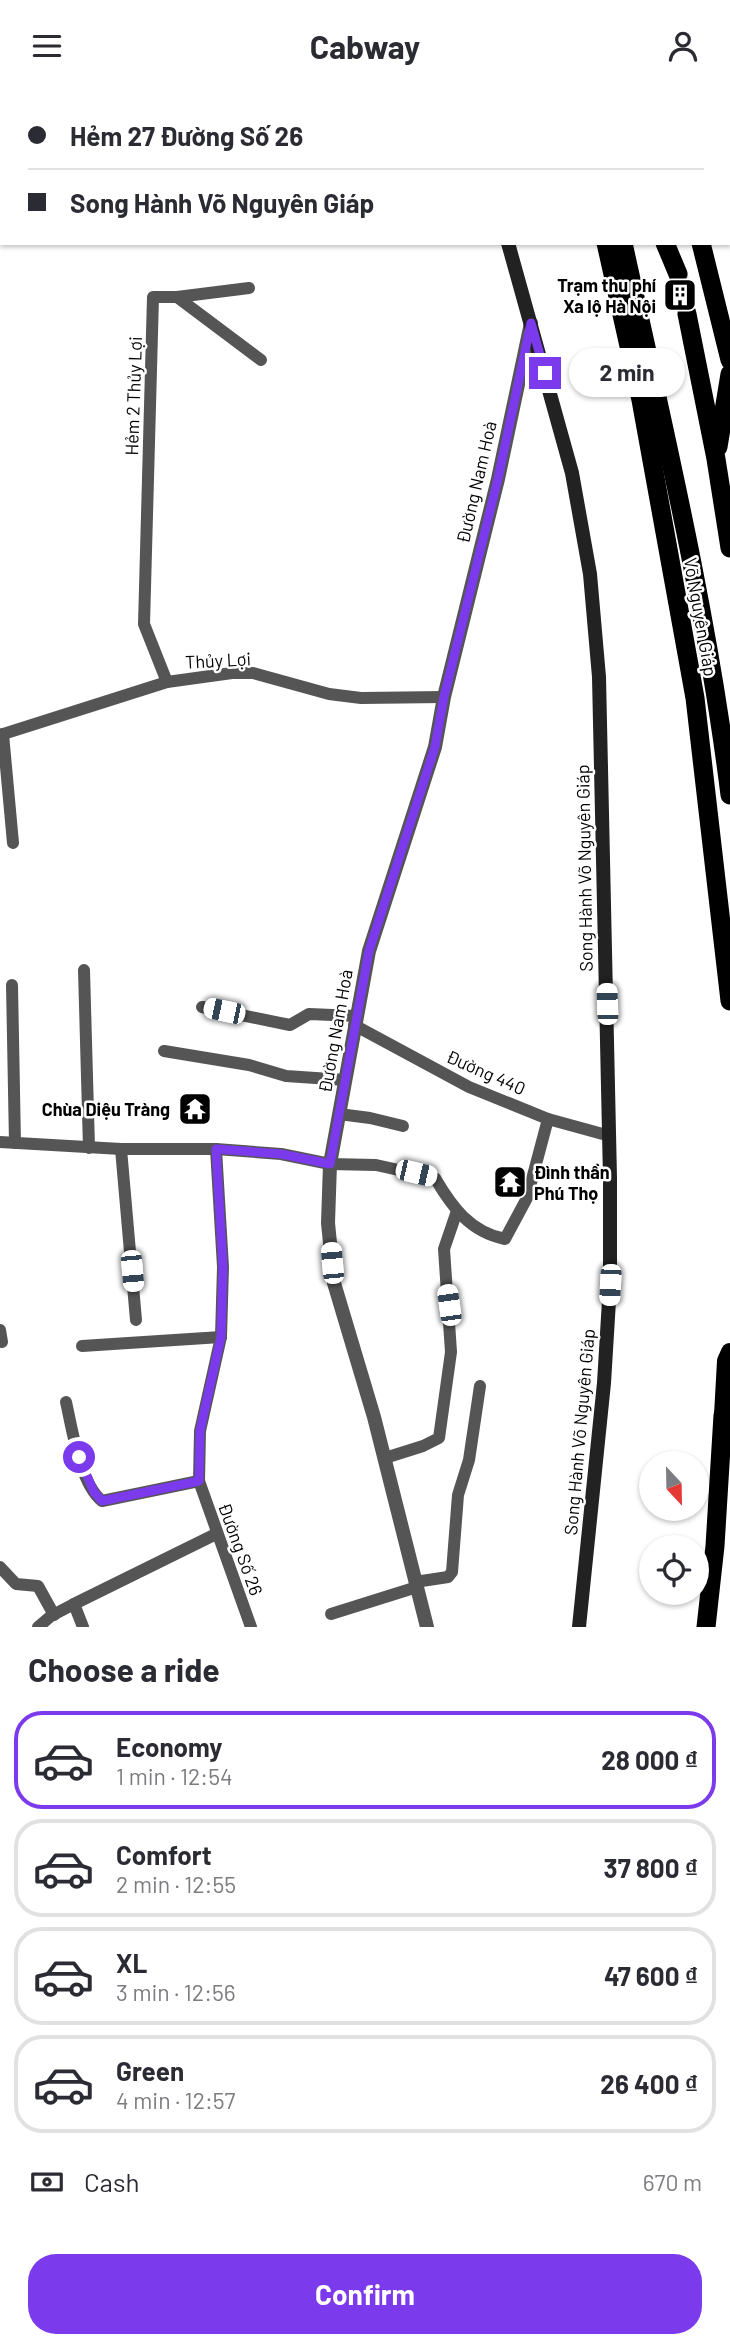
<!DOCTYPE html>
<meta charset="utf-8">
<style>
body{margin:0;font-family:Barlow,sans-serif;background:#f7f7f7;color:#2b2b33;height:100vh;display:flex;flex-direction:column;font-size:26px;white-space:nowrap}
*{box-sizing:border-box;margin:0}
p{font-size:23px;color:#7c7c81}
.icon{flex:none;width:38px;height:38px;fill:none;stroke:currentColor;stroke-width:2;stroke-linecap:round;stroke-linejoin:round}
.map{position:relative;height:1536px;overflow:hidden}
.side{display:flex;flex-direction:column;background:#fff;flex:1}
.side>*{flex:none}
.banner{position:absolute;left:0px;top:0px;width:732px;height:154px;box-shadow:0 2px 5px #0004;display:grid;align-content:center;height:154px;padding:0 28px;background:#fff}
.needle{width:46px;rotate:158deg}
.tools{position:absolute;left:639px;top:1360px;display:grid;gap:14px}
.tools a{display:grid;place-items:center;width:70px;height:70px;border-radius:50%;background:#fff;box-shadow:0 2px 5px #0004;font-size:35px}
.end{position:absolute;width:32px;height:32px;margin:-16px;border:9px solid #7c3aed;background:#fff;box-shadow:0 0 0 4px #fff}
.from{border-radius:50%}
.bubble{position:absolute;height:49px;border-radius:24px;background:#fff;box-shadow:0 2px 5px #0004;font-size:23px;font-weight:700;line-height:49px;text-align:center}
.car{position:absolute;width:21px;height:42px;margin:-21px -10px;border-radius:9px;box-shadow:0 0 5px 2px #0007;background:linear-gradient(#fff 24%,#345 0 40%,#fff 0 76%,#345 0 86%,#fff 0)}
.banner b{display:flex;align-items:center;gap:24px;height:66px;font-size:26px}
.banner b+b{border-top:2px solid #e1e1e2}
.banner i{width:18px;height:18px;background:#2b2b33}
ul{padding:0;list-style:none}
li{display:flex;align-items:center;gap:21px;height:98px;margin:0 14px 10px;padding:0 14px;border:4px solid #e1e1e2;border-radius:28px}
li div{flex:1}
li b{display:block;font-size:26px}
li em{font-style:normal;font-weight:700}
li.on{border-color:#7c3aed}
li>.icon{width:63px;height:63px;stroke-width:1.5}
h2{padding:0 28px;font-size:32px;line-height:84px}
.pay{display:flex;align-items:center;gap:18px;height:77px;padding:0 28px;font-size:26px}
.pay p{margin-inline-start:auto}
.cta{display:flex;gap:14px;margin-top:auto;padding:14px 28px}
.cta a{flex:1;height:80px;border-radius:28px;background:#7c3aed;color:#fff;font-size:28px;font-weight:700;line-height:80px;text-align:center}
header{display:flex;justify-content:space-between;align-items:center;height:91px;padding:0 28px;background:#fff;font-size:32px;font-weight:700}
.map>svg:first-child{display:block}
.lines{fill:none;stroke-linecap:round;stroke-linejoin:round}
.trunk-tunnel{stroke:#d9d9d9;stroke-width:19;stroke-dasharray:19 10;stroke-linecap:butt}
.minor{stroke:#555;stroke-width:12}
.tertiary{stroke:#555;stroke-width:14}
.secondary{stroke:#222;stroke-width:14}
.primary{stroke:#000;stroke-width:18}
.trunk{stroke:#000;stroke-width:19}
.rail-casing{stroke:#000;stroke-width:7}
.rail{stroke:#fff;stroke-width:4.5;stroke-dasharray:13;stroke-linecap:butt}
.route{stroke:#7c3aed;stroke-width:9}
.labels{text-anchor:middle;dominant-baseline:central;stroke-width:5;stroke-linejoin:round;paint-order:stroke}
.poi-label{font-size:18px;font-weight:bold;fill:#000;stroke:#fff;text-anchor:end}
.street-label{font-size:18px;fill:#000;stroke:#fff}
</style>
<header><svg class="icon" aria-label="menu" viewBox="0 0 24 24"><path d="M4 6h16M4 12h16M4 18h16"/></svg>Cabway<svg class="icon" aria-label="person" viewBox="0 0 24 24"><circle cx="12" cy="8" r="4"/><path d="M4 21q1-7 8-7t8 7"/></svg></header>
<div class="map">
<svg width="730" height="1536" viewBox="0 0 730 1536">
<rect width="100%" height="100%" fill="#fff"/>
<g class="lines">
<polyline class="trunk-tunnel" points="678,183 687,223"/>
<g class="minor">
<polyline points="177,206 249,197"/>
<polyline points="167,591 144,533 153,206 177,206 261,269"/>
<polyline points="3,643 13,752"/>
<polyline points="0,644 167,591 232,582 253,582 329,603 361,607 444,606"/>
<polyline points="84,879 89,1057"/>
<polyline points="12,894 15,1052"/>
<polyline points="202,916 290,934 309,923 356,925"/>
<polyline points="354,934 469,996 548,1028 610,1045"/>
<polyline points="164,960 249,974 286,985 345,989"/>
<polyline points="339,1023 370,1027 403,1035"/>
<path d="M0 1051 121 1058H216L281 1063 330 1073 376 1074 435 1087C452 1116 470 1141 505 1148L527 1107 548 1028"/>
<polyline points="121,1058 136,1229"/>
<polyline points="216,1058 223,1176 221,1246 200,1340 199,1390 251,1536"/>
<polyline points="0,1239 2,1251"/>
<polyline points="82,1255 221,1246"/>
<path d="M66 1311C72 1337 80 1393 102 1410L199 1390"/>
<polyline points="385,1367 423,1355 439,1347 451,1261 444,1158 457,1120"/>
<polyline points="0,1476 16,1493 38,1495 54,1524"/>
<polyline points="415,1491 448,1486 452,1481 458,1404 469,1369 480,1295"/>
<polyline points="331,1523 417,1496"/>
<polyline points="38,1536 51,1525 74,1513"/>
<polyline points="83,1536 74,1513 216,1443"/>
</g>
<polyline class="tertiary" points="427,1536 374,1326 334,1192 328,1132 330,1073 369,860 435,656 444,606 498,388 531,232"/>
<g class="secondary">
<polyline points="466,0 466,2"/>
<polyline points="508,152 572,382 590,483 599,586 610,1087 610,1193 604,1292 579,1536"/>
</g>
<g class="primary">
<polyline points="684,0 685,2"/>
<polyline points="729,1336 723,1324 726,1270 730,1261"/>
</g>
<g class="trunk">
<polyline points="593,0 593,2"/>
<polyline points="627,0 627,2"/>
<polyline points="665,0 665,2"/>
<polyline points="538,2 546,0"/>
<polyline points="577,2 578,0"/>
<polyline points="606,152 641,309 695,607 730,910"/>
<path d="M623 152C663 335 707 518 730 704"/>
<polyline points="665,152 678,183"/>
<polyline points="701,152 730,269"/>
<polyline points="687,223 716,368 730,457"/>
<polyline points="718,356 730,283"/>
<polyline points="706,1536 715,1455 723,1324"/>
</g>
<defs>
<polyline id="rail" points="727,0 728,2"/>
</defs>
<use href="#rail" class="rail-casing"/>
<use href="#rail" class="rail"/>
</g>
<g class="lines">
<polyline class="route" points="79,1366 94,1401 102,1410 199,1390 200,1340 221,1246 223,1176 216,1058 281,1063 330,1073 369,860 435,656 444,606 498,388 531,232 545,282"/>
</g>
<defs>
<symbol id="building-square" viewBox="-11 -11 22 22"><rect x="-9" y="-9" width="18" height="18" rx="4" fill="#000" stroke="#fff"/><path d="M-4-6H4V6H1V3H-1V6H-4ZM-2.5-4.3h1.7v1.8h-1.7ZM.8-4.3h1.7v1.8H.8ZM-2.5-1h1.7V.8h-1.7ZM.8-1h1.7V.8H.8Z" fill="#fff"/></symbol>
<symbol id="temple-square" viewBox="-11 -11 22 22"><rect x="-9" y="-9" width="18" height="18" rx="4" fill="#000" stroke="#fff"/><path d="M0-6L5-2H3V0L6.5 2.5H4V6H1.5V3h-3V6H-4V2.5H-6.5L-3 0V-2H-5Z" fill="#fff"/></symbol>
</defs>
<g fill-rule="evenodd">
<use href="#building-square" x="661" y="185" width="38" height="38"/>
<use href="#temple-square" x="176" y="999" width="38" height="38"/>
<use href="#temple-square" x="491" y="1072" width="38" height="38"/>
</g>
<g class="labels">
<g class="poi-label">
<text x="656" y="194">Trạm thu phí<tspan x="656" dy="21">Xa lộ Hà Nội</tspan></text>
<text x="170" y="1018">Chùa Diệu Tràng</text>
<text x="534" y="1081" text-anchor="start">Đình thần<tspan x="534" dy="21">Phú Thọ</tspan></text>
</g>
<g class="street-label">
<text transform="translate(133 305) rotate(-88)">Hẻm 2 Thủy Lợi</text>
<text transform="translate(476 391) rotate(-77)">Đường Nam Hoà</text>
<text transform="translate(701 526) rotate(80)">Võ Nguyên Giáp</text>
<text transform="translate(218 569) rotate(-3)">Thủy Lợi</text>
<text transform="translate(584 777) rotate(-91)">Song Hành Võ Nguyên Giáp</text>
<text transform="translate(335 940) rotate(-80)">Đường Nam Hoà</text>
<text transform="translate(486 981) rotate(24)">Đường 440</text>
<text transform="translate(579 1341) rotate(-85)">Song Hành Võ Nguyên Giáp</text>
<text transform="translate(241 1458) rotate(70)">Đường Số 26</text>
</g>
</g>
</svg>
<div class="tools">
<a><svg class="needle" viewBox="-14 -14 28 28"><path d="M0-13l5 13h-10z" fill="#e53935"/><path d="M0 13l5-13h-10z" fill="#7c7c81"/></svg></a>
<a><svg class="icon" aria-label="locate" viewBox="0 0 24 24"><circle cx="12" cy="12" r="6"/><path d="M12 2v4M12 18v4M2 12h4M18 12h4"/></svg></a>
</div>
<i class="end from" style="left:79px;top:1366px"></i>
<i class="end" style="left:545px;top:282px"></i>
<div class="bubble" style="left:569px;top:257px;width:116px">2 min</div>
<i class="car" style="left:607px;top:913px;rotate:358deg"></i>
<i class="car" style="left:224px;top:920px;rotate:282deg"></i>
<i class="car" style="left:416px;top:1082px;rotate:103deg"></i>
<i class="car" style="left:332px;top:1172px;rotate:355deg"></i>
<i class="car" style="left:132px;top:1180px;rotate:175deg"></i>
<i class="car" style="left:610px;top:1194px;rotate:183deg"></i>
<i class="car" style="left:449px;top:1214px;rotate:352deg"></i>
<div class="banner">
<b><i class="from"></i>Hẻm 27 Đường Số 26</b>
<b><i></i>Song Hành Võ Nguyên Giáp</b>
</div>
</div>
<section class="side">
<h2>Choose a ride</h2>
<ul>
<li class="on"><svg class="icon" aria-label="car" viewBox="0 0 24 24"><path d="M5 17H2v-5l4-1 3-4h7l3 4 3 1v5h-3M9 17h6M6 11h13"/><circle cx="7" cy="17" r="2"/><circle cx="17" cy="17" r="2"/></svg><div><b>Economy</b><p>1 min · 12:54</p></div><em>28 000 ₫</em></li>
<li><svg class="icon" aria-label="car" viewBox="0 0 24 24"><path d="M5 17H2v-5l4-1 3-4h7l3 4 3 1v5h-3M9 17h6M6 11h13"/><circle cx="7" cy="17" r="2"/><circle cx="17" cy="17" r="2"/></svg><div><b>Comfort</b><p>2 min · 12:55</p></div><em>37 800 ₫</em></li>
<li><svg class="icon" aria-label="car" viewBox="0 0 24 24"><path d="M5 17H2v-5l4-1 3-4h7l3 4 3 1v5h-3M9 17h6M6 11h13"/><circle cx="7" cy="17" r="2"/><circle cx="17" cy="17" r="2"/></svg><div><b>XL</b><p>3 min · 12:56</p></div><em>47 600 ₫</em></li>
<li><svg class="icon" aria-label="car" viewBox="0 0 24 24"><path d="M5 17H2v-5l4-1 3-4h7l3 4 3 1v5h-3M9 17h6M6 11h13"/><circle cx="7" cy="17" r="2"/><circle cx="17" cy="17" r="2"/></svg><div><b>Green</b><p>4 min · 12:57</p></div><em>26 400 ₫</em></li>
</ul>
<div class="pay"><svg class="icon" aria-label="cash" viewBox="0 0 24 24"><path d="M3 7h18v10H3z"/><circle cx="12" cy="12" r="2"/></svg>Cash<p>670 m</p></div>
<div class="cta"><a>Confirm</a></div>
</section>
